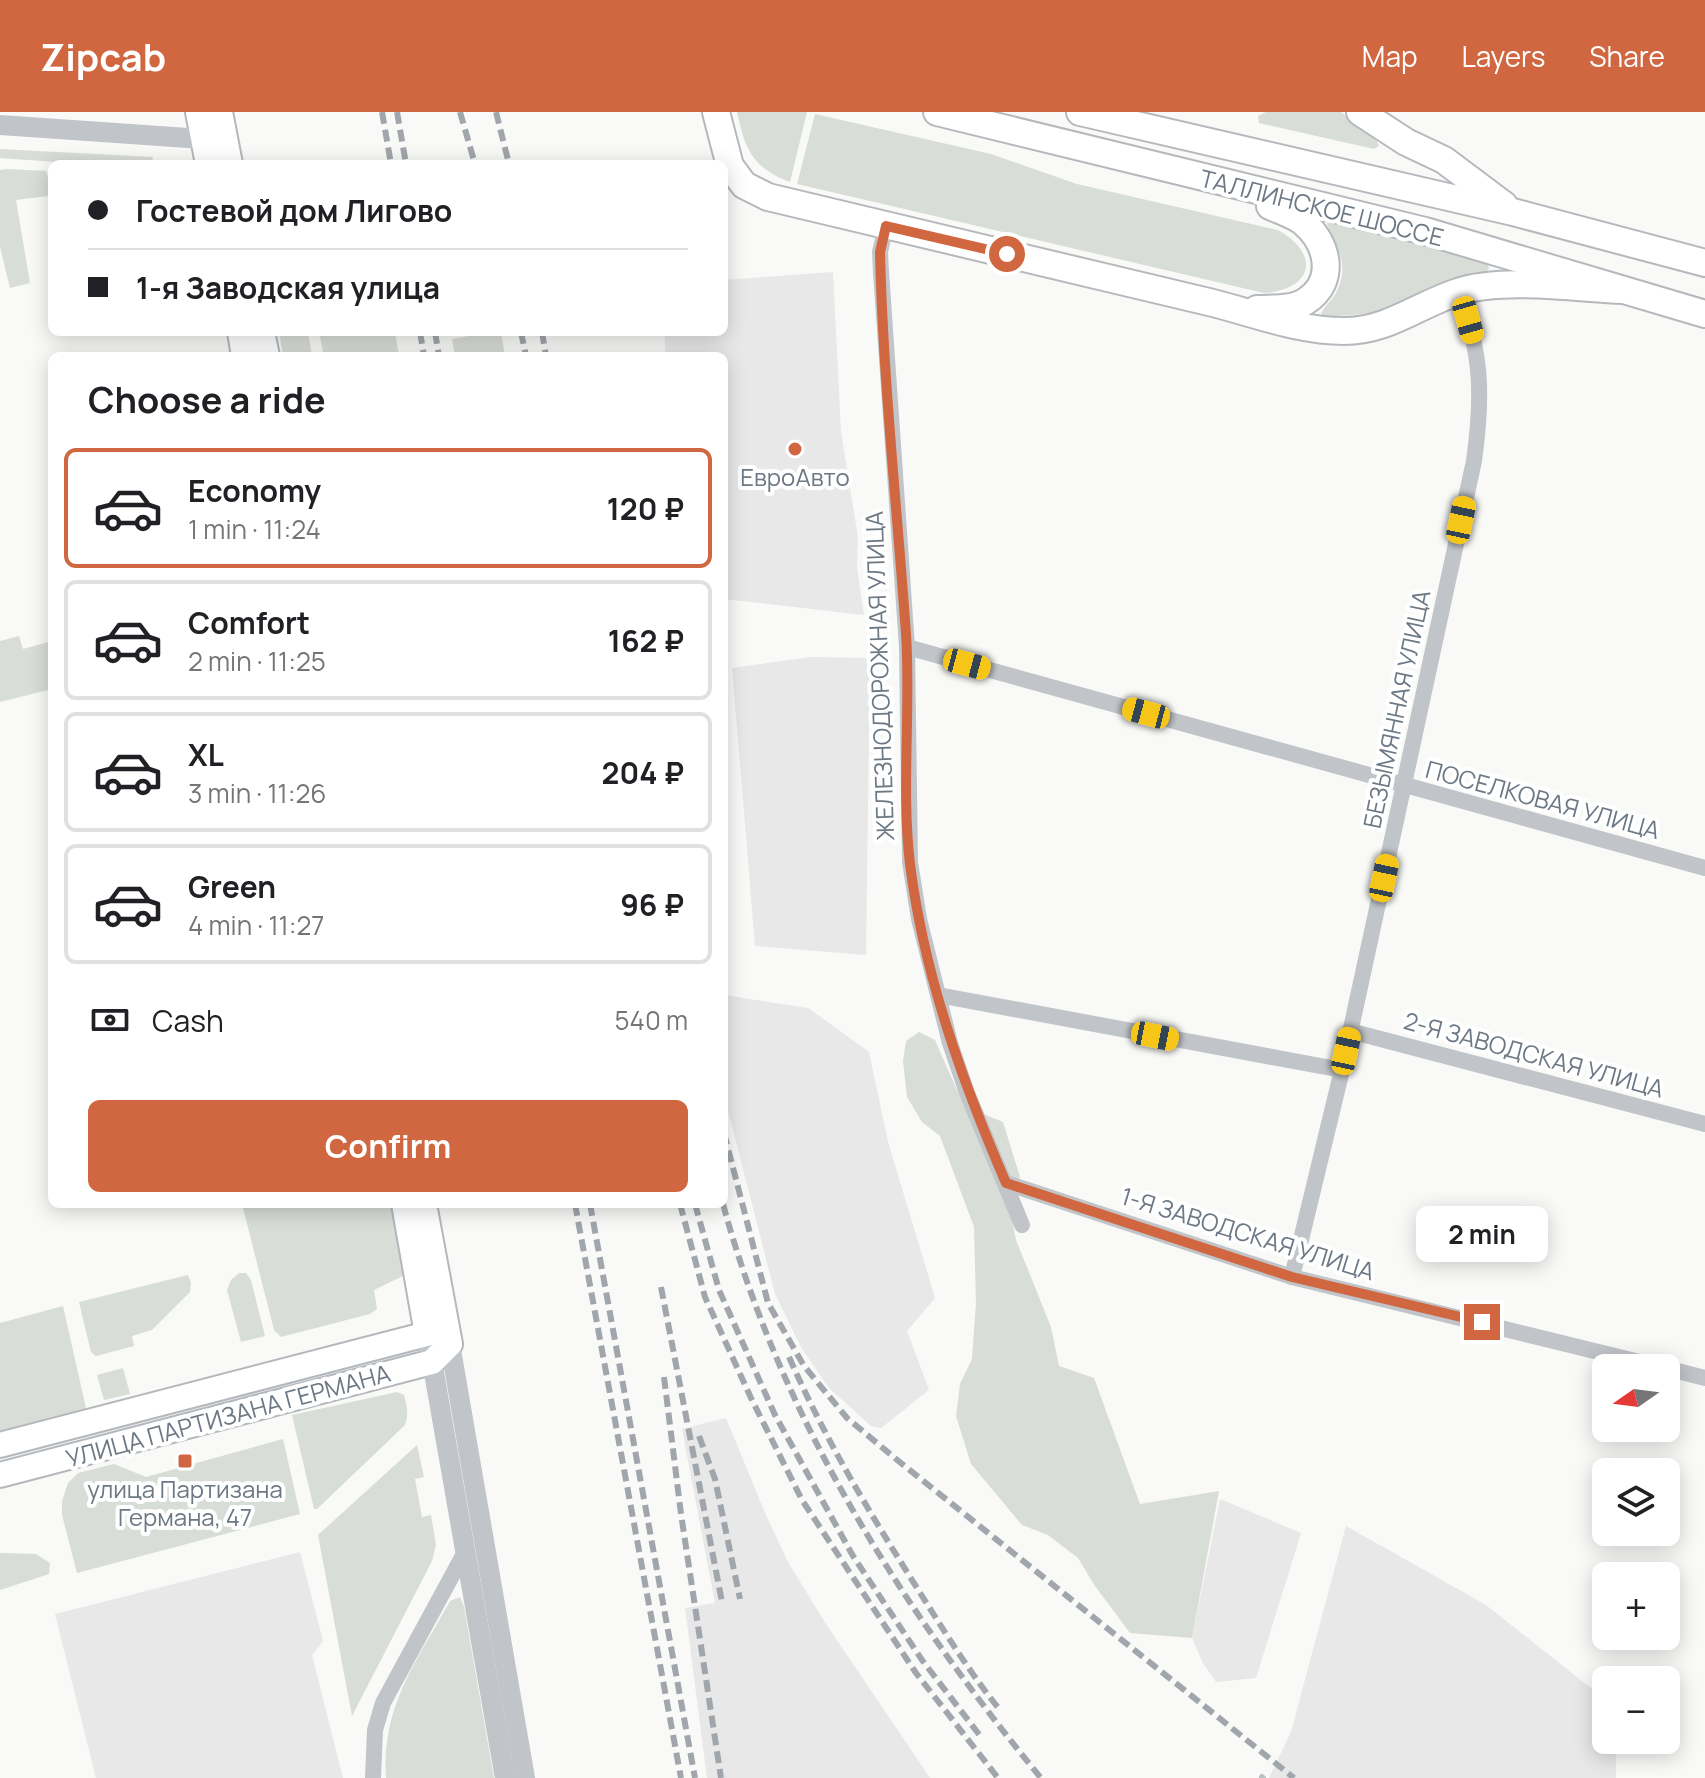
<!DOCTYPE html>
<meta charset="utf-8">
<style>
body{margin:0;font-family:Manrope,sans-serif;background:#f2f2f2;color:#202124;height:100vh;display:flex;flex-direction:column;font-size:30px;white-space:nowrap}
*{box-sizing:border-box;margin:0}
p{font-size:26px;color:#757577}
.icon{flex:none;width:44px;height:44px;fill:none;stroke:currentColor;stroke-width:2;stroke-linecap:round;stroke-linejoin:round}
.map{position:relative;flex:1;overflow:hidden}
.sheet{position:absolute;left:48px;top:240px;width:680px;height:856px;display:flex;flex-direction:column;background:#fff;border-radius:12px;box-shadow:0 4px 20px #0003}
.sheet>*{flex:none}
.guide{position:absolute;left:48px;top:48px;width:680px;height:176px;border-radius:12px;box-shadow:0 4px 20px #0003;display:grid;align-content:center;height:176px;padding:0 40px;background:#fff}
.needle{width:52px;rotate:256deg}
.buttons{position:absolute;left:1592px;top:1242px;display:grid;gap:16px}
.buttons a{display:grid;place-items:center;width:88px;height:88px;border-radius:12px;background:#fff;box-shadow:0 4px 20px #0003;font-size:40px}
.end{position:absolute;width:36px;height:36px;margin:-18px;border:10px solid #d06740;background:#fff;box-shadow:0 0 0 4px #fff}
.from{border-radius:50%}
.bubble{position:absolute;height:56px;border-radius:12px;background:#fff;box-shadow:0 4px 20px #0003;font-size:26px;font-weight:700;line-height:56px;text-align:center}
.car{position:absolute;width:24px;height:48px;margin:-24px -12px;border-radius:10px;box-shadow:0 0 6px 2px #0007;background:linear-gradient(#f5c518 24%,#345 0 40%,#f5c518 0 76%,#345 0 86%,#f5c518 0)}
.guide b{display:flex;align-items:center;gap:28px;height:76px;font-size:30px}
.guide b+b{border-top:2px solid #e0e0e0}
.guide i{width:20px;height:20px;background:#202124}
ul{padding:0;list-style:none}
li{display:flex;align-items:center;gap:24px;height:120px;margin:0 16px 12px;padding:0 24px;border:4px solid #e0e0e0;border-radius:12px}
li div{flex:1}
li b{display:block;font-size:30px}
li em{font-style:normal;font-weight:700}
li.selected{border-color:#d06740}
li>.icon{width:72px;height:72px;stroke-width:1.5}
h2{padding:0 40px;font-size:36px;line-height:96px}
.pay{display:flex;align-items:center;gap:20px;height:88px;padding:0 40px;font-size:30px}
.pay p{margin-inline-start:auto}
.primary-button{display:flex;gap:16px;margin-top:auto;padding:16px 40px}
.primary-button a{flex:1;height:92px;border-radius:12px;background:#d06740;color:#fff;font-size:32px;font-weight:700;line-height:92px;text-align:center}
header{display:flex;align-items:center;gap:48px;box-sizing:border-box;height:112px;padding:0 40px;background:#d06740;color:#fff}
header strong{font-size:38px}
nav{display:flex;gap:44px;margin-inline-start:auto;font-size:28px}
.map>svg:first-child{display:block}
.built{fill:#e7e8e7}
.green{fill:#d9ddd7}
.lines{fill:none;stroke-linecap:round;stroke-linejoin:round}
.stream{stroke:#b8c1c6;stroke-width:6}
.secondary-casing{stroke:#b4b8bc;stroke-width:28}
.primary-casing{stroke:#b5b8bc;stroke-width:30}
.minor{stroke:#c1c4c8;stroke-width:16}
.tertiary{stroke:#c1c4c8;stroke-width:20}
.secondary{stroke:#fff;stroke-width:24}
.primary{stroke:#fff;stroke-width:26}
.rail{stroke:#a1a6ac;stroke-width:6;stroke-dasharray:12 6;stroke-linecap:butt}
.route{stroke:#d06740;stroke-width:10}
.poi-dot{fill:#d06740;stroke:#fff;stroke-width:3}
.labels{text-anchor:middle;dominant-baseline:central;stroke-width:8;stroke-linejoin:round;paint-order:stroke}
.street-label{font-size:24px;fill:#6c7884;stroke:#fff}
.poi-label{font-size:24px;fill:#6c7884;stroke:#fff}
</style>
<header>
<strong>Zipcab</strong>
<nav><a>Map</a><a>Layers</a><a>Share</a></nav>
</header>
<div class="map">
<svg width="1705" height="1666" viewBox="0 0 1705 1666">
<rect width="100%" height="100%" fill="#f9f9f7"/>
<g class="built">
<polygon points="833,160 841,320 858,425 857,455 864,503 724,487 724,244 666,244 664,220 724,220 724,168"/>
<polygon points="811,545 870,546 866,843 755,834 732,556"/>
<polygon points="724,883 808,896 869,940 888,1030 935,1186 907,1219 929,1278 881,1316 871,1314 829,1276 802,1237 775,1182 724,983"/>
<polygon points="726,1306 765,1401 789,1452 826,1512 930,1666 707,1666 685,1496 715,1491 682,1317"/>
<polygon points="1220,1387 1301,1421 1256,1566 1216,1570 1203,1551 1192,1526"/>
<polygon points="1346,1414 1486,1493 1606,1588 1606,1628 1616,1628 1616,1666 1269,1666 1291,1620"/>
<polygon points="300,1440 323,1529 312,1543 343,1666 96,1666 55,1502"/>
</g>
<g class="green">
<path d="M737 0H807L790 70C753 56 745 38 737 0Z"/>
<polygon points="1266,0 1341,0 1377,29 1379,34 1374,37 1259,11 1258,4"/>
<path d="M815 2 991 42 1077 72 1278 118C1321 142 1313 178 1264 181L797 72Z"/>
<polygon points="0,37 153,45 152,52 82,52 0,46"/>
<polygon points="6,57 46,59 51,75 48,84 16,88 30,171 10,176 0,135 0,58"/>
<path d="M1331 108 1488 152 1489 157 1486 160 1460 165 1429 175 1405 189 1375 201 1324 205 1321 202C1324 194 1332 189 1336 181 1351 150 1336 138 1327 112Z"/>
<polygon points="279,220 308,220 312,244 283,244"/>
<polygon points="319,220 395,220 399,244 324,244"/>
<polygon points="491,220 501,220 505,244 455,244 452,227"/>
<polygon points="19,524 23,537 52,529 52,577 0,590 0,529"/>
<polygon points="919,920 935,928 964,994 1003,1010 1020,1065 1010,1099 1016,1128 1051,1215 1059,1254 1094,1266 1140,1392 1219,1379 1192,1526 1130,1521 1095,1474 1078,1446 1048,1423 1022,1413 971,1352 956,1304 960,1272 972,1247 976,1190 974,1115 940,1024 922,1010 907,985 903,949 906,929"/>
<polygon points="242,1092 391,1092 405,1163 374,1178 377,1197 370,1202 281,1225 274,1218"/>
<polygon points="239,1161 246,1161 251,1168 265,1224 241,1230 227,1178 231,1168"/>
<polygon points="188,1163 191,1171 190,1180 152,1218 132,1224 134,1234 96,1244 91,1240 79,1190"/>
<polygon points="63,1194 86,1296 82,1300 0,1321 0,1211"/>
<polygon points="123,1256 130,1282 104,1288 97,1263"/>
<path d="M397 1280 404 1283C407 1294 409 1302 405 1313L317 1397H314L292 1303Z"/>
<polygon points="283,1327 300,1402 77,1461 62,1403 62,1389 68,1371 78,1361 114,1352 146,1365"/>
<polygon points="417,1333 424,1365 415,1367 422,1405 431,1403 436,1433 432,1449 352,1604 318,1423"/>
<polygon points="0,1441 36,1442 50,1451 49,1462 0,1478"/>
<path d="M460 1485 464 1495 494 1666H386C381 1594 417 1549 450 1489Z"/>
</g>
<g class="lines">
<polyline class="stream" points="1262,1665 1263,1666"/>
<defs>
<g id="secondary">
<polyline points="198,0 208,52"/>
<polyline points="220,0 230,52"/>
<polyline points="240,220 244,244"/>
<polyline points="262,220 267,244"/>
<polyline points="0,1333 427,1222 404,1092"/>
<polyline points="0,1363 432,1250 450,1232 424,1092"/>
</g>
<g id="primary">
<path d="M716 0 730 54 744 73 768 85 1213 191C1256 202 1299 219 1344 219 1389 219 1417 193 1458 180 1501 165 1576 176 1622 178"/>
<polyline points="937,0 1425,119 1705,202"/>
<polyline points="1080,0 1513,100 1705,151"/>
<polyline points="1360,0 1406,30 1444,48 1504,93"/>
<path d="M1257 197C1273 196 1293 198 1306 189 1337 169 1328 131 1303 110 1294 103 1281 99 1270 94"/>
</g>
</defs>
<use href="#secondary" class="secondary-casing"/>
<use href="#primary" class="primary-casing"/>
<g class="minor">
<polyline points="886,114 880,140 881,160 907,535 910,750 919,807 950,931 967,981 1022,1113"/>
<polyline points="907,535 1705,756"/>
<polyline points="938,883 1342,958"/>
<polyline points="1350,919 1705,1012"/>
<polyline points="1006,1071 1292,1165 1664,1256"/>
<path d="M1292 1165 1342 958 1474 349C1483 283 1482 243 1459 179"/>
<polyline points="1666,1256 1705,1266"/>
<polyline points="373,1666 375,1618 383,1591 466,1438"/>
</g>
<g class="tertiary">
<polyline points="0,13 217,28"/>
<polyline points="439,1227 450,1232 525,1666"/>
<polyline points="430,1238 505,1666"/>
</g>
<use href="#secondary" class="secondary"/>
<use href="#primary" class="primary"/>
<g class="rail">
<polyline points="382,0 391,52"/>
<polyline points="397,0 406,52"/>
<polyline points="460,0 475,52"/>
<polyline points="496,0 509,52"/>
<polyline points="420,220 424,244"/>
<polyline points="435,220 439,244"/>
<polyline points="521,220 526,244"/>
<polyline points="542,220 546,244"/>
<polyline points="724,1021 768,1191 804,1254 847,1306 896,1347 1294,1666"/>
<polyline points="575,1092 681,1666"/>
<polyline points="590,1092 695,1666"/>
<polyline points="680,1092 705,1185 751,1286 802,1388 916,1561 998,1666"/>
<polyline points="695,1092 719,1178 775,1303 853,1444 922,1548 981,1625"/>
<path d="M723 1092C781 1306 901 1496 1041 1666"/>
<polyline points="661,1175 722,1490"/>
<path d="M789 1245C826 1329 868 1398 917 1476 943 1517 969 1560 1000 1598"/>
<polyline points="664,1265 681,1402 721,1666"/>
<polyline points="699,1324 715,1367 740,1487"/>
</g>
</g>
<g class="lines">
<path class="route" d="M1007 142 886 114 880 140C883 267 897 395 906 522 911 597 901 678 910 752 924 863 962 969 1006 1071L1292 1165 1482 1210"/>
</g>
<g class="poi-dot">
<circle cx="795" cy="337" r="8"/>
<rect x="177" y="1341" width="16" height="16" rx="4"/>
</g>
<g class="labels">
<g class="street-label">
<text transform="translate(1322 95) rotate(14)">ТАЛЛИНСКОЕ ШОССЕ</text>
<text transform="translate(879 564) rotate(-92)">ЖЕЛЕЗНОДОРОЖНАЯ УЛИЦА</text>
<text transform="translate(1396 597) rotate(-78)">БЕЗЫМЯННАЯ УЛИЦА</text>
<text transform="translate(1543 687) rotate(15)">ПОСЕЛКОВАЯ УЛИЦА</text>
<text transform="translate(1534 942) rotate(15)">2-Я ЗАВОДСКАЯ УЛИЦА</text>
<text transform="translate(1248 1121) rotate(17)">1-Я ЗАВОДСКАЯ УЛИЦА</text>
<text transform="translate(228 1303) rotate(-15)">УЛИЦА ПАРТИЗАНА ГЕРМАНА</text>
</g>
<g class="poi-label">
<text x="795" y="364">ЕвроАвто</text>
<text x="185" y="1376">улица Партизана<tspan x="185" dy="28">Германа, 47</tspan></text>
</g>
</g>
</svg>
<div class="buttons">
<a><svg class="needle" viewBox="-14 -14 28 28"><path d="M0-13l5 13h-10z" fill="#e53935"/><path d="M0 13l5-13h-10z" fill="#757577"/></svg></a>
<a><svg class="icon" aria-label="layers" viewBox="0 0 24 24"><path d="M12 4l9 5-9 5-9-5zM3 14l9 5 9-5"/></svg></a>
<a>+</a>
<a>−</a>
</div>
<i class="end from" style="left:1007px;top:142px"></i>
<i class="end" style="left:1482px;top:1210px"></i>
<div class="bubble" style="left:1416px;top:1094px;width:132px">2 min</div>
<i class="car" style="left:1468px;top:208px;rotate:164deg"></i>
<i class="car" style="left:1461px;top:408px;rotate:12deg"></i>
<i class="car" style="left:967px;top:552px;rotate:105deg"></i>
<i class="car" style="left:1146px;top:601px;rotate:285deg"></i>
<i class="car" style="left:1384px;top:766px;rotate:12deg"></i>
<i class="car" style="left:1155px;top:924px;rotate:101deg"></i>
<i class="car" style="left:1346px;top:939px;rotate:12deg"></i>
<div class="guide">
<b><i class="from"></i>Гостевой дом Лигово</b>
<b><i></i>1-я Заводская улица</b>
</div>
<section class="sheet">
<h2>Choose a ride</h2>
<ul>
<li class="selected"><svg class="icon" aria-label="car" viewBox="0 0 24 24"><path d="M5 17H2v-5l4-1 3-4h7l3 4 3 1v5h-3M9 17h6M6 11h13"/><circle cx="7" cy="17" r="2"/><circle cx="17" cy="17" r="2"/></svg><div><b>Economy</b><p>1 min · 11:24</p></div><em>120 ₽</em></li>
<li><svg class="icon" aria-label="car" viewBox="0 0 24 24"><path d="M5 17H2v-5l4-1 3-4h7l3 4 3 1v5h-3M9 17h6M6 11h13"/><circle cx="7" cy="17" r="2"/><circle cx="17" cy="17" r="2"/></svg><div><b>Comfort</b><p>2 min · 11:25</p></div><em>162 ₽</em></li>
<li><svg class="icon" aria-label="car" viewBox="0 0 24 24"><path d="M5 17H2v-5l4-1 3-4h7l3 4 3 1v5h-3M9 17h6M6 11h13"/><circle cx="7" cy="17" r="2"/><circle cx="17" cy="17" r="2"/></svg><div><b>XL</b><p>3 min · 11:26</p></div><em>204 ₽</em></li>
<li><svg class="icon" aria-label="car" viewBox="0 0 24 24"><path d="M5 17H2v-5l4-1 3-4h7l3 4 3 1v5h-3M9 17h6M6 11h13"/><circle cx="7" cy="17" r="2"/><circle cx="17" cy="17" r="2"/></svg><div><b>Green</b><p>4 min · 11:27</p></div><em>96 ₽</em></li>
</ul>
<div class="pay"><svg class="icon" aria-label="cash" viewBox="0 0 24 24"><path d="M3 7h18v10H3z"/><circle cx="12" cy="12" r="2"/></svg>Cash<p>540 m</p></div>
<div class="primary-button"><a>Confirm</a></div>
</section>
</div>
